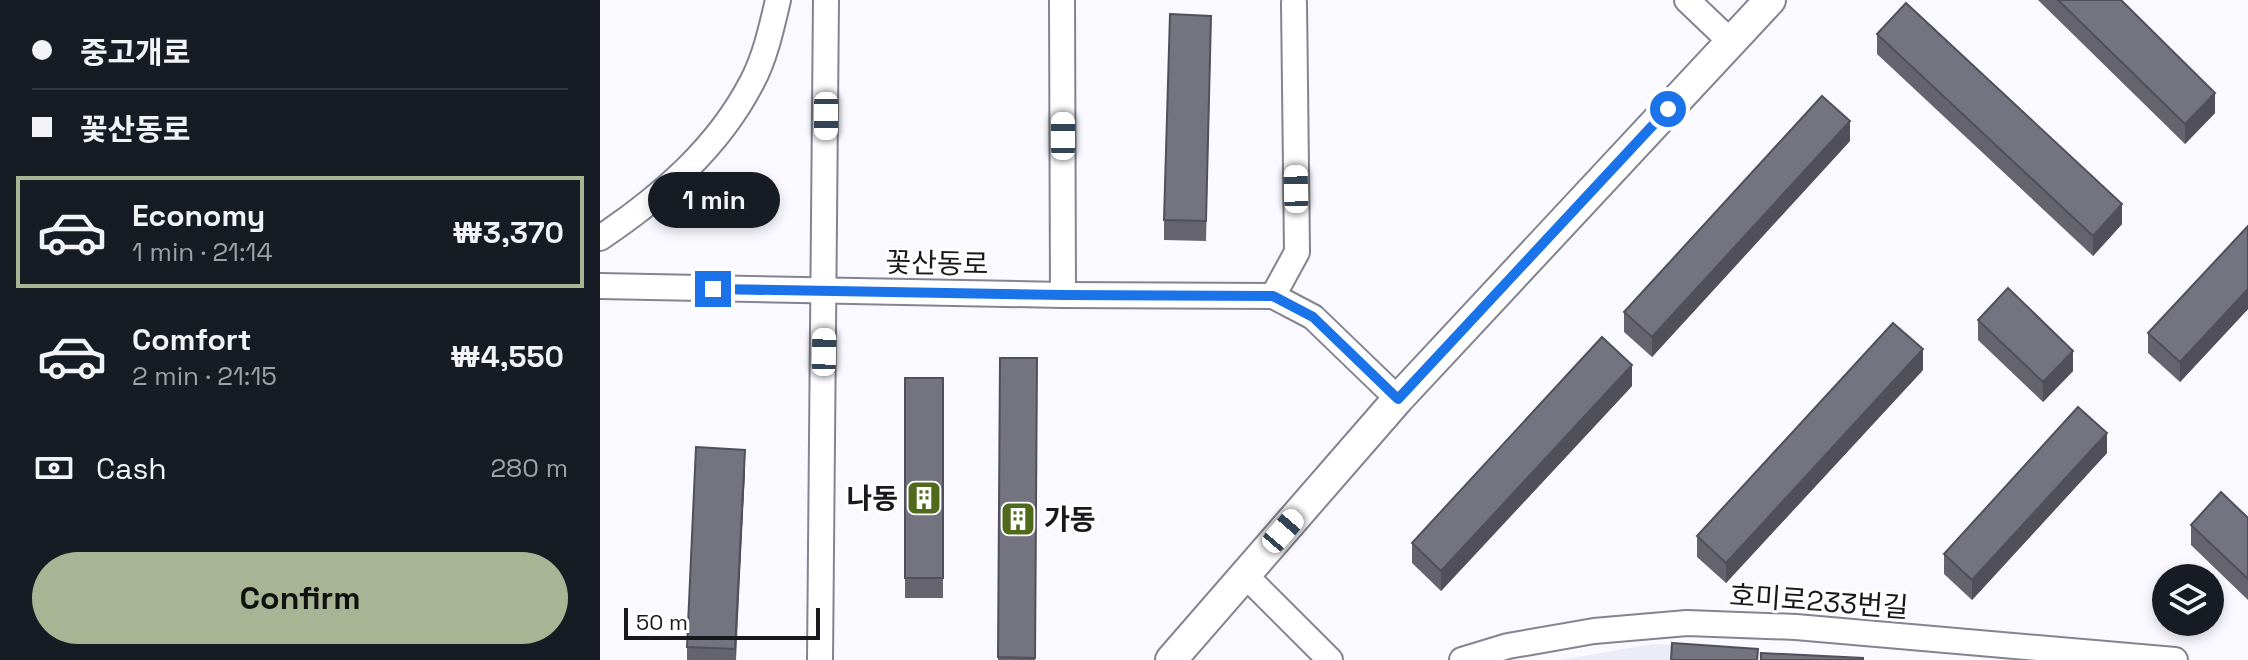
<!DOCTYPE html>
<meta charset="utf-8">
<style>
body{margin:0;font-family:"Space Grotesk","Noto Sans KR",sans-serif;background:#242831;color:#f1f3f6;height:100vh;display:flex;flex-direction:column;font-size:30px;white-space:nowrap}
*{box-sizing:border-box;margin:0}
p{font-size:26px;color:#9ea1a6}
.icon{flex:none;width:44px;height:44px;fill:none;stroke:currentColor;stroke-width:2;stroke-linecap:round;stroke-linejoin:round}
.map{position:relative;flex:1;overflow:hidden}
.drawer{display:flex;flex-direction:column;background:#171b24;width:600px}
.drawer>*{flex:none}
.top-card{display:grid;align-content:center;height:176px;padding:0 32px;background:#171b24}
.buttons{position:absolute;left:1552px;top:564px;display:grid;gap:16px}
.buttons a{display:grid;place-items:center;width:72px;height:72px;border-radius:50%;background:#171b24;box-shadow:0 4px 12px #0003;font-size:40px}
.scale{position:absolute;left:24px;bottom:20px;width:196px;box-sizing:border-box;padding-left:8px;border:4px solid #19181d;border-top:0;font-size:22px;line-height:28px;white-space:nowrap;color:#19181d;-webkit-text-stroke:6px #fff;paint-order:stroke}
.end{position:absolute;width:36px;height:36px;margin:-18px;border:10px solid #1a73e8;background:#fff;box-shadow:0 0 0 4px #fff}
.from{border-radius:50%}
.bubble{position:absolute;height:56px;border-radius:28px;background:#171b24;box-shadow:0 4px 12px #0003;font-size:26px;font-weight:800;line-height:56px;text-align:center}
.car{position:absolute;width:24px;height:48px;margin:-24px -12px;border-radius:10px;box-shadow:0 0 6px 2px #0007;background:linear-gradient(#fff 24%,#345 0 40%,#fff 0 76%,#345 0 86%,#fff 0)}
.top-card b{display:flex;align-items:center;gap:28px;height:76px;font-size:30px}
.top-card b+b{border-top:2px solid #363941}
.top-card i{width:20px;height:20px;background:#f1f3f6}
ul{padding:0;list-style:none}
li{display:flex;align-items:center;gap:24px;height:112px;margin:0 16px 12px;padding:0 16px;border:4px solid transparent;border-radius:0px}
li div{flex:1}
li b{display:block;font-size:30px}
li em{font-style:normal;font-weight:800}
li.active{border-color:#a8b594}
li>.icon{width:72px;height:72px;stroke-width:1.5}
.pay{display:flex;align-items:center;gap:20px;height:88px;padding:0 32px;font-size:30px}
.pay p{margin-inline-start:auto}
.primary-button{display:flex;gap:16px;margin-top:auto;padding:16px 32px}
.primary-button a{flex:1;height:92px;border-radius:48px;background:#a8b594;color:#111;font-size:32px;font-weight:800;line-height:92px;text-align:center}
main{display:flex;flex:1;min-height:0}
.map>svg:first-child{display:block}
.built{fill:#ececf9}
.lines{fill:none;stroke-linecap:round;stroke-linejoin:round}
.minor-casing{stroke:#848390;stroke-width:28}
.tertiary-casing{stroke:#848390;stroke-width:34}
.minor{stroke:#fff;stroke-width:24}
.tertiary{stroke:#fff;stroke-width:30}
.wall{fill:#64636e}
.shaded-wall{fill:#51505a}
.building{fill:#747380;stroke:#51505a;stroke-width:2}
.route{stroke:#1a73e8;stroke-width:10}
.labels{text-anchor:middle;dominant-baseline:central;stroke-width:6;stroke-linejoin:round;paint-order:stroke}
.street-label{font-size:28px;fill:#19181d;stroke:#fff}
.poi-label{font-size:28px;font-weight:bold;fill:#19181d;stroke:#fff;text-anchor:end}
</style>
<main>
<section class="drawer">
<div class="top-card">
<b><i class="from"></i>중고개로</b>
<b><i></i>꽃산동로</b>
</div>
<ul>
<li class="active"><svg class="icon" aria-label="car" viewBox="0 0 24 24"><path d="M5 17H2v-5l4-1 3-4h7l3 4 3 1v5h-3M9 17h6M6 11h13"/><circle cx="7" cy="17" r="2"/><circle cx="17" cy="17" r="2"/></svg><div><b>Economy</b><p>1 min · 21:14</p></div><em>₩3,370</em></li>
<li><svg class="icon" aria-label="car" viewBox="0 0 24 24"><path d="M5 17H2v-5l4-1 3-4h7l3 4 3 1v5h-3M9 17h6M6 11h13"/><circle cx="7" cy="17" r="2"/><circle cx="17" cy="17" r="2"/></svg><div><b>Comfort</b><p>2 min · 21:15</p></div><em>₩4,550</em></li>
</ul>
<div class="pay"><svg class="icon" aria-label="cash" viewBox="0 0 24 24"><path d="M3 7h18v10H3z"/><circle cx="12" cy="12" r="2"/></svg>Cash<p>280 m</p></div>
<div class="primary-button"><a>Confirm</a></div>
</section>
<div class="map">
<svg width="1648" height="660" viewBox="0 0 1648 660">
<rect width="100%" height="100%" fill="#f9f9ff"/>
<polygon class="built" points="1053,644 1105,646 1167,653 1272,660 959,660"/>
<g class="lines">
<defs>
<g id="minor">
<polyline points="462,0 463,295"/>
<polyline points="1087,0 1131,42"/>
<path d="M0 238C61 197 118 148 152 82 165 58 172 26 178 0"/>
<polyline points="0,286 463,295 673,296 713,317 798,399"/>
<polyline points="673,296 697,252 694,3"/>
<polyline points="645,575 730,660"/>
<polyline points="220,660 226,0"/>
<polyline points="862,660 908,646 994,631 1087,623 1196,627 1575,660"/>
</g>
<polyline id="tertiary" points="571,660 798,399 1170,0"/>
</defs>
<use href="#minor" class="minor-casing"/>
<use href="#tertiary" class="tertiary-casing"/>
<use href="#minor" class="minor"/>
<use href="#tertiary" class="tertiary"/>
</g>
<g class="wall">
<polygon points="1438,0 1521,0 1615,113 1585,144"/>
<polygon points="1277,34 1522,224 1493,256 1277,54"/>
<polygon points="611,36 606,241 564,240 564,220"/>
<polygon points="1250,141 1052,357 1024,332 1024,312"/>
<polygon points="1648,226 1648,309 1580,382 1548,353 1548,333"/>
<polygon points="1378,320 1473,371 1443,402 1378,340"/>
<polygon points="400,358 437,358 435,660 398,660"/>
<polygon points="1323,370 1126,583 1097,557 1097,536"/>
<rect x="305" y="378" width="38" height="220"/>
<polygon points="1032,386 841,591 812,563 812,543"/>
<polygon points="1507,453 1372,600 1344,574 1344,554"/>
<polygon points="145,470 136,660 87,660 87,647"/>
<polygon points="1648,518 1648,600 1591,545 1591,525"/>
</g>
<g class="shaded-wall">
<polygon points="1615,93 1615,113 1585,144 1585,124"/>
<polygon points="1250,121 1250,141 1052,357 1052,337"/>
<polygon points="1522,204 1522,224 1493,256 1493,236"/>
<polygon points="1648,289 1648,309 1580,382 1580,362"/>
<polygon points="1323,349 1323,370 1126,583 1126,563"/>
<polygon points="1473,351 1473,371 1443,402 1443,382"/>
<polygon points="1032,365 1032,386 841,591 841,571"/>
<polygon points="1507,433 1507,453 1372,600 1372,580"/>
<polygon points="145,450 145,470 135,660 135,649"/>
</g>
<g class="building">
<polygon points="1458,0 1521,0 1615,93 1585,124"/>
<polygon points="1306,3 1522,204 1493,236 1277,34"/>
<polygon points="570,14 611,16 606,221 564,220"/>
<polygon points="1222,96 1250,121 1052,337 1024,312"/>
<polygon points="1648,226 1648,289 1580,362 1548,333"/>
<polygon points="1408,288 1473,351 1443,382 1378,320"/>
<polygon points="1293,323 1323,349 1126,563 1097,536"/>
<polygon points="1002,337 1032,365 841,571 812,543"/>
<polygon points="400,358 437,358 435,658 398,657"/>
<rect x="305" y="378" width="38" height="200"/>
<polygon points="1478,407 1507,433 1372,580 1344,554"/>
<polygon points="96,447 145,450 135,649 87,647"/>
<polygon points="1621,492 1648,518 1648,579 1591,525"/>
<polygon points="1072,643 1158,649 1157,660 1071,660"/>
<polygon points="1161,653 1263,658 1263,660 1161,660"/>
</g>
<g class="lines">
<polyline class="route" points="113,289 463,295 673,296 713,317 798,399 1068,109"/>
</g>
<defs>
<symbol id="building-square" viewBox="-11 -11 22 22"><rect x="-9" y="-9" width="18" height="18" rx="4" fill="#4f6a1d" stroke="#fff"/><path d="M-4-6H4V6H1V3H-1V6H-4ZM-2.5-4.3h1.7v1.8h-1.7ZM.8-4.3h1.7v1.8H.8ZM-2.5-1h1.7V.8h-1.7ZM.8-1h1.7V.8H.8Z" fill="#fff"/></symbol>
</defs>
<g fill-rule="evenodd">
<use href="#building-square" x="304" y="478" width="40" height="40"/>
<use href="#building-square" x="398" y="499" width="40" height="40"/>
</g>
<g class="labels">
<g class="street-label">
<text transform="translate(337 263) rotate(1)">꽃산동로</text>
<text transform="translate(1219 601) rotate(4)">호미로233번길</text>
</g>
<g class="poi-label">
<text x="298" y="498">나동</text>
<text x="444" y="519" text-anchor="start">가동</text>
</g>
</g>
</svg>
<div class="buttons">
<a><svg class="icon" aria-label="layers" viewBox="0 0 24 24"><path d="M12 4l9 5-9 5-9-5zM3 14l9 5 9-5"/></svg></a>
</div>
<div class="scale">50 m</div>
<i class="end from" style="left:1068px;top:109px"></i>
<i class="end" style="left:113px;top:289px"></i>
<div class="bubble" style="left:48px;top:172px;width:132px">1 min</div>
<i class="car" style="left:226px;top:116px;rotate:180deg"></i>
<i class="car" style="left:463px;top:136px;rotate:0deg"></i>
<i class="car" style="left:696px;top:189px;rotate:359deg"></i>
<i class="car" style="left:224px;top:352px;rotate:1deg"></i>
<i class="car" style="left:683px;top:531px;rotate:41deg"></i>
</div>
</main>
